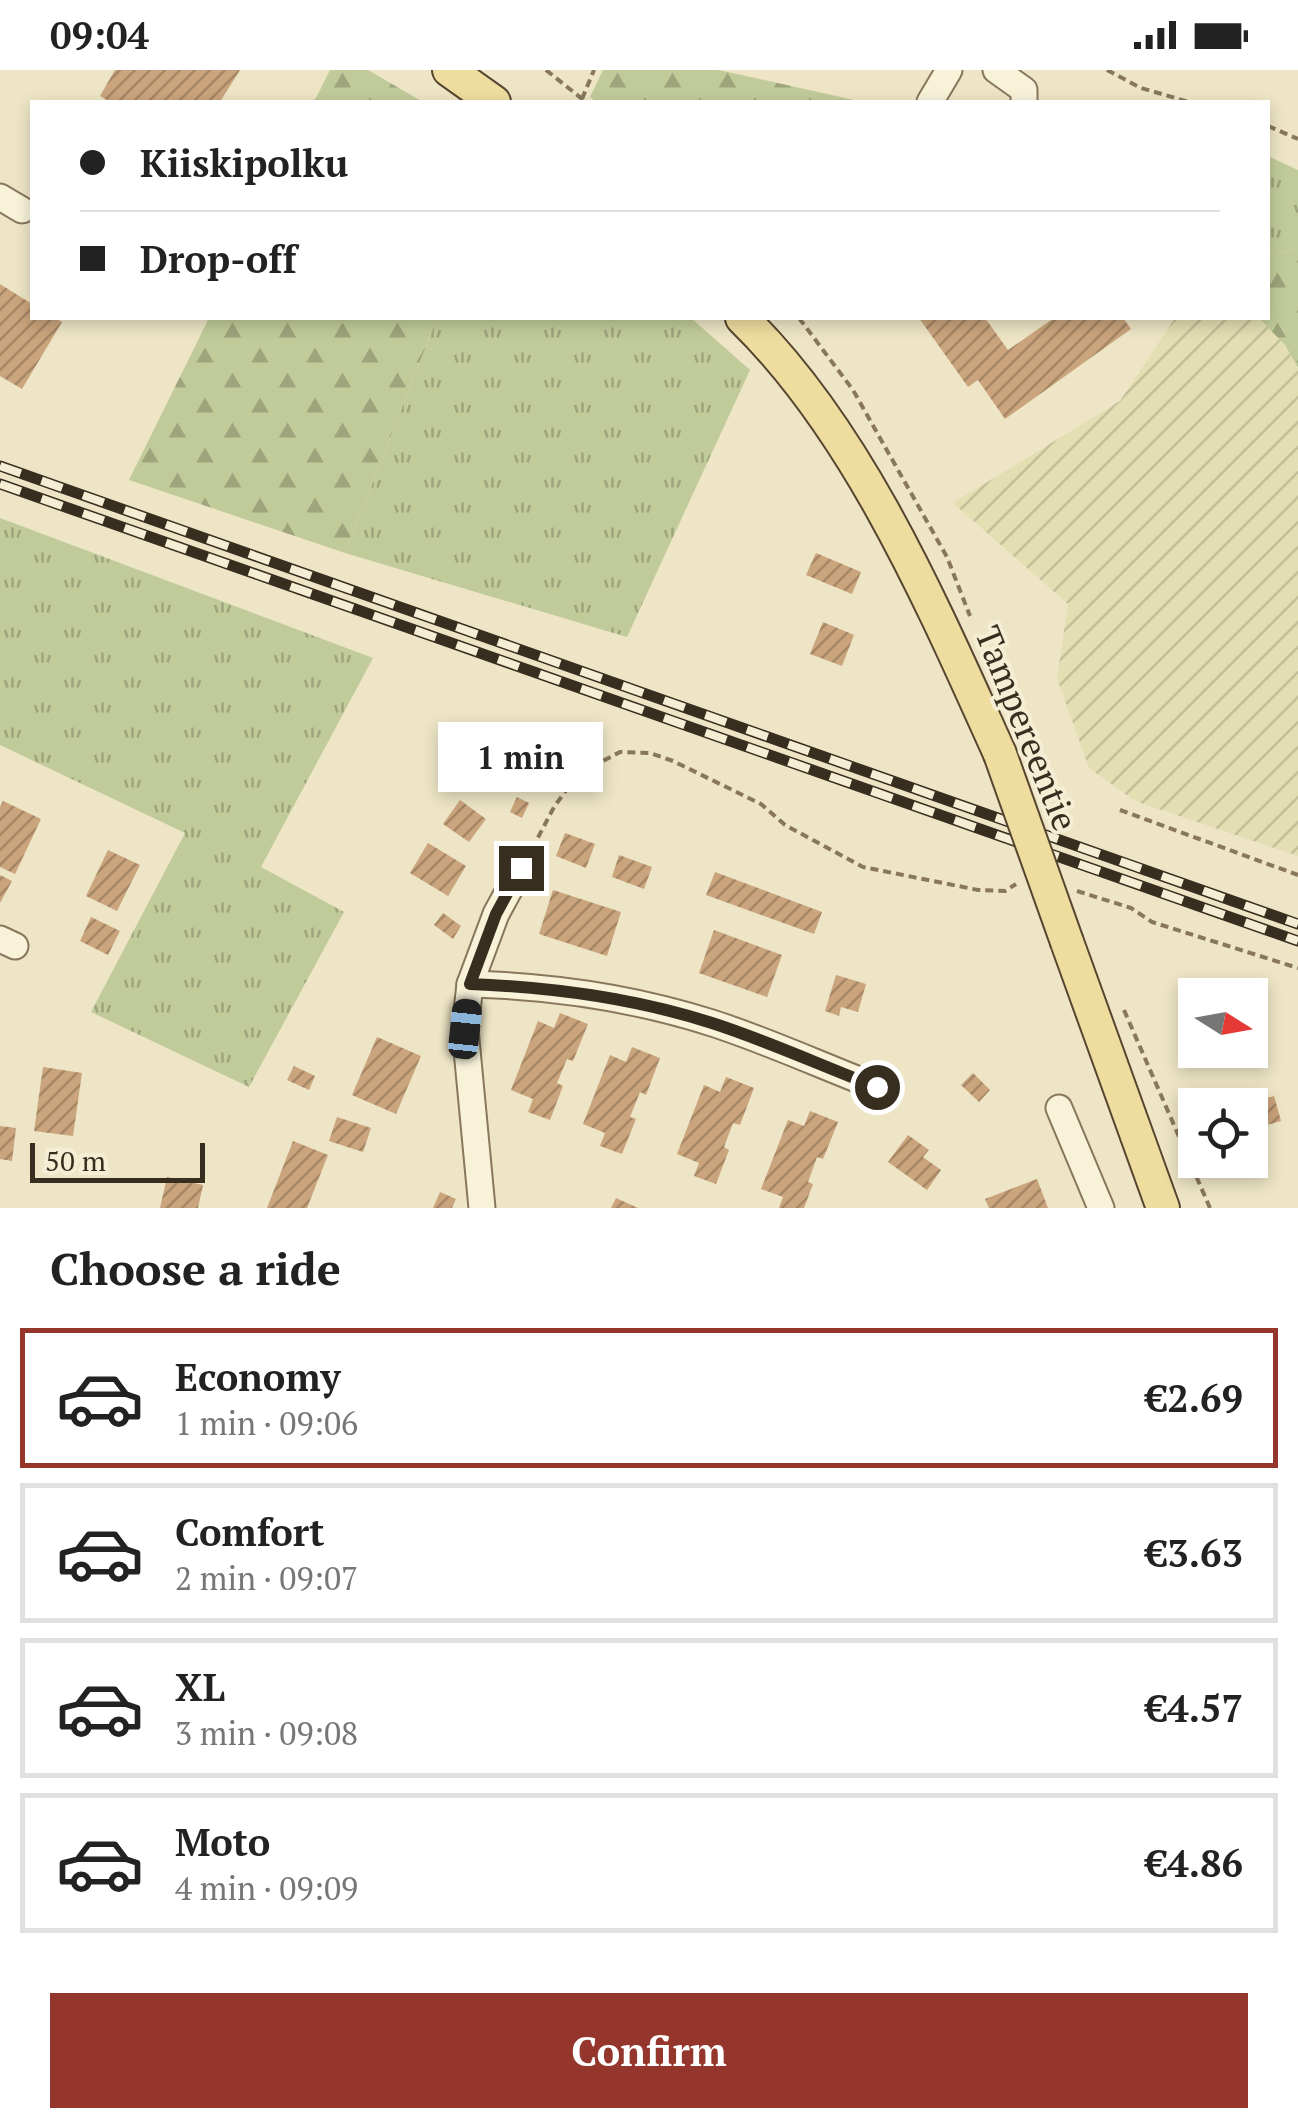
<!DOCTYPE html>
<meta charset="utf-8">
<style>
body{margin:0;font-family:"PT Serif",serif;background:#f6f6f6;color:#222;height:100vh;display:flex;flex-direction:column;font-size:38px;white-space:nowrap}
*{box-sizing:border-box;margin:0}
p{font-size:32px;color:#767676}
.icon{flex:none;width:55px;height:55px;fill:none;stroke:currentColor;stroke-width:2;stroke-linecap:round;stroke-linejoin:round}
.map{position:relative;height:1138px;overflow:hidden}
.details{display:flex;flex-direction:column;background:#fff;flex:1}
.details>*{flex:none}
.top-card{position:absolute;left:30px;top:30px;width:1240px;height:220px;border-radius:0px;box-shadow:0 5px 15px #0003;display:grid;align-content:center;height:220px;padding:0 50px;background:#fff}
.needle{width:65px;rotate:101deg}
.fabs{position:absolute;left:1178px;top:908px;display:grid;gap:20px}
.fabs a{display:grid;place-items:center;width:90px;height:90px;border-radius:0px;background:#fff;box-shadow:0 5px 15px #0003;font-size:50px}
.scale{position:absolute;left:30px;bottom:25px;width:175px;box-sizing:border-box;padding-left:10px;border:5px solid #382e1f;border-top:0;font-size:28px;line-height:35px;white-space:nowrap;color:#382e1f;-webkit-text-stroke:8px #f5eed5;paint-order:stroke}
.end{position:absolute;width:45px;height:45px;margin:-22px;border:12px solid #382e1f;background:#fff;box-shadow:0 0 0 5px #fff}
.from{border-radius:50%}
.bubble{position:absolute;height:70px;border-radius:0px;background:#fff;box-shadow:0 5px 15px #0003;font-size:32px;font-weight:800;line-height:70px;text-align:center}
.car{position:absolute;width:30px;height:60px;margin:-30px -15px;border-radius:12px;box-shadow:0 0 8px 2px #0007;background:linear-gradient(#222 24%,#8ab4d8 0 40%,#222 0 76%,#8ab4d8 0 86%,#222 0)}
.top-card b{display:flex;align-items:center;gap:35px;height:95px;font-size:38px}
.top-card b+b{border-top:2px solid #e0e0e0}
.top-card i{width:25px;height:25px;background:#222}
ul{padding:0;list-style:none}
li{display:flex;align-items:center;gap:30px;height:140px;margin:0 20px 15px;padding:0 30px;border:5px solid #e0e0e0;border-radius:0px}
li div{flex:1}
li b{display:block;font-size:38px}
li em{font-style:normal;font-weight:800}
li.current{border-color:#95362d}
li>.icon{width:90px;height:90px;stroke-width:1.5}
h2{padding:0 50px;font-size:45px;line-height:120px}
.action{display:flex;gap:20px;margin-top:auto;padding:20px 50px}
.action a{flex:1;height:115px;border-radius:0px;background:#95362d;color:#fff;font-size:40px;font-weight:800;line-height:115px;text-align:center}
.status{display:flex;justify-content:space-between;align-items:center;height:70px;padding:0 50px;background:#fff;direction:ltr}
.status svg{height:28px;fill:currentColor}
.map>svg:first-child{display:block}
.farmland{fill:url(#farmland-furrows)}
.grass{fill:url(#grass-tufts)}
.forest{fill:url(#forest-firs)}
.building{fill:url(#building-hatch)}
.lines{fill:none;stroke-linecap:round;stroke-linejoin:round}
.minor-casing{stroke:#88775c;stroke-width:29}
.major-casing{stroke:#564530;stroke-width:36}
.path{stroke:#88775c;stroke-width:4;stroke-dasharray:8 5;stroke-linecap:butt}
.minor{stroke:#f8f2d9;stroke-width:25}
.major{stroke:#efdd9f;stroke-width:32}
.rail-casing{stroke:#382e1f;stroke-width:11}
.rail{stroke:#f5eed5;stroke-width:8;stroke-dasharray:22;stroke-linecap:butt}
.major-bridge-casing{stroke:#564530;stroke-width:36;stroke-linecap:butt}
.major-bridge{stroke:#efdd9f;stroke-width:32}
.route{stroke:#382e1f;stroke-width:12}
.labels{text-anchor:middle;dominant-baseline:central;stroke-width:8;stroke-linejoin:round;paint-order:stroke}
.street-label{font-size:35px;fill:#382e1f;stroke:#f5eed5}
</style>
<div class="status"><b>09:04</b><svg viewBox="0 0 49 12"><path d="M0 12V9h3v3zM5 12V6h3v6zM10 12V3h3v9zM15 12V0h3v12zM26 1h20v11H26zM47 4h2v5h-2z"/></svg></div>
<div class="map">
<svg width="1298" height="1138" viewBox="0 0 1298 1138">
<defs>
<pattern id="farmland-furrows" width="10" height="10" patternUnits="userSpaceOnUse" patternTransform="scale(2.5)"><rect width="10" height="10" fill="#e3dfb3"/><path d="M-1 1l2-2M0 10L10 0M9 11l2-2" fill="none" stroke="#c4c09a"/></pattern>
<pattern id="grass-tufts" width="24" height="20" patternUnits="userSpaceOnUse" patternTransform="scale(2.5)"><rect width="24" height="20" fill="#c1cb99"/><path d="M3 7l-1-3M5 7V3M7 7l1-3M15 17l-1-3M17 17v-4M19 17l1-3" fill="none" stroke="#9ea57c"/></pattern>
<pattern id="forest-firs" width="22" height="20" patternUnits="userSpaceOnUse" patternTransform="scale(2.5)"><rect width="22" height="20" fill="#c1cb99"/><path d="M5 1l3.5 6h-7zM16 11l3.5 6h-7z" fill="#9ea57c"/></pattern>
<pattern id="building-hatch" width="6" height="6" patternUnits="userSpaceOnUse" patternTransform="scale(2.5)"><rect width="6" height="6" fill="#caa47c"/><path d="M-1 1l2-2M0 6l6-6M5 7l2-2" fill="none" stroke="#a58665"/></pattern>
</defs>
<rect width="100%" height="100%" fill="#ede5c5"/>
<polygon class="farmland" points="1175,248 1259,248 1285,275 1298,298 1298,786 1135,731 1089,698 1057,608 1068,534 953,433 1120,331"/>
<g class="grass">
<polygon points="1268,86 1298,100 1298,179 1268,184"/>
<polygon points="437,248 691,248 750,300 627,567 345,483"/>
<polygon points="0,448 373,588 261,797 344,842 249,1017 91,942 185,763 0,675"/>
</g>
<g class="forest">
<polygon points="330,0 368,0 423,32 314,32"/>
<polygon points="603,0 719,0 863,32 597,32 590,27"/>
<polygon points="1298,179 1298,298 1285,275 1259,248 1268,248 1268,184"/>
<polygon points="209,248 437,248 345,483 129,410"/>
</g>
<g class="building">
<polygon points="115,0 240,0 220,32 110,32 100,26"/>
<polygon points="0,214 32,234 32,248 55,248 62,252 22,319 0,306"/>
<polygon points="919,248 985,248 1008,280 1054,248 1123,248 1131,259 1005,349 978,310 968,317"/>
<polygon points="816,483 861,502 852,524 806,505"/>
<polygon points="823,552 854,565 842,596 810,584"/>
<polygon points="517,727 529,733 522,748 510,742"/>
<polygon points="460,730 486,749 469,772 443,754"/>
<polygon points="3,731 41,749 15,804 0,797 0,737"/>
<polygon points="565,763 595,774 586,798 556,786"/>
<polygon points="428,773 466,796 448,826 410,803"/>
<polygon points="108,780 140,795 117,841 86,826"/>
<polygon points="619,785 652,797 644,819 612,807"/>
<polygon points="715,802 822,842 814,864 706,825"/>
<polygon points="0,805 12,811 0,833"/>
<polygon points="553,820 621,842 607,886 539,864"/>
<polygon points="443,843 461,856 453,869 434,855"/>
<polygon points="91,847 120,861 108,885 80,871"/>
<polygon points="714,860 782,885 767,927 699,903"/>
<polygon points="836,905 866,914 858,942 841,937 839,946 825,941"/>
<polygon points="560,943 588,954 573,991 567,989 557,1013 563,1016 550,1050 528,1042 533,1029 511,1020 538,951 554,958"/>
<polygon points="377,967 421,986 396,1044 352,1025"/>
<polygon points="632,977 660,988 646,1025 640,1022 630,1047 636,1049 622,1084 600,1076 605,1063 583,1054 610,985 626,992"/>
<polygon points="294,996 315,1006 309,1020 287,1010"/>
<polygon points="43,997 82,1003 73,1066 34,1061"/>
<polygon points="973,1003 990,1020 979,1032 961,1015"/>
<polygon points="726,1007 754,1018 740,1055 733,1053 724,1077 729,1080 716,1114 694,1106 699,1093 677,1084 704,1015 720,1022"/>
<polygon points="1274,1026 1281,1051 1250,1060 1250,1033"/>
<polygon points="810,1041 838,1052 823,1089 817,1087 808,1112 813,1114 804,1138 779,1138 783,1127 761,1119 788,1050 804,1056"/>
<polygon points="337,1047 371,1058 363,1082 329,1071"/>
<polygon points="0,1056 16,1058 12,1091 0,1089"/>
<polygon points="908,1065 929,1080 923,1087 941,1100 927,1120 888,1092"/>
<polygon points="293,1071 328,1085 307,1138 267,1138"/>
<polygon points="167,1107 203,1115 198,1138 160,1138"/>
<polygon points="1037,1109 1048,1138 989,1138 985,1129"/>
<polygon points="440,1122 456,1129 452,1138 433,1138"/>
<polygon points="616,1128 638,1138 611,1138"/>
</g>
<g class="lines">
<defs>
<g id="minor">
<polyline points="996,0 1024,20 1024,32"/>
<polyline points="930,32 949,0"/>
<polyline points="0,127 22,140"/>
<polyline points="0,869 15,876"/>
<polyline points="470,914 496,844 521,798"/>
<polyline points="1059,1038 1101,1138"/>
<path d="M482 1138 465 959 470 914C551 916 634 928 712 953 768 971 822 996 877 1017"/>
</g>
<g id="major">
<polyline points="449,0 494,32"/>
<path d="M742 248C859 362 933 536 1000 684"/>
<polyline points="1067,872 1163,1138"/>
</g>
</defs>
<use href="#minor" class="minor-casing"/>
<use href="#major" class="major-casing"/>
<g class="path">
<polyline points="546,0 586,32"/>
<polyline points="1107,0 1141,18 1189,32"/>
<polyline points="582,29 594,0"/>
<polyline points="1268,56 1298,69"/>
<polyline points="799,248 853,320 947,487 970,546"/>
<polyline points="1120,740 1298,805"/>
<polyline points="532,779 554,737 578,704 620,682 650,683 673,691 761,734 785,755 863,797 978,820 1005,821 1016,814"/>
<polyline points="1077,821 1131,838 1152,852 1298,898"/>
<polyline points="1124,940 1210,1138"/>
</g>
<use href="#minor" class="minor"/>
<use href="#major" class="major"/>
<defs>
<g id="rail">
<polyline points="0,396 1298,854"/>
<polyline points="0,414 1298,871"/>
</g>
</defs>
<use href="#rail" class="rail-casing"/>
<use href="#rail" class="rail"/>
<defs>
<polyline id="major-bridge" points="1000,684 1067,872"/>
</defs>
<use href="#major-bridge" class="major-bridge-casing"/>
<use href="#major-bridge" class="major-bridge"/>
</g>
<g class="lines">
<path class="route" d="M521 798 496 844 470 914C551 917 634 928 712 953 768 971 822 996 877 1017"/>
</g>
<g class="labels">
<g class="street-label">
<text transform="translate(1027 658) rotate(68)">Tampereentie</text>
</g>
</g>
</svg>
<div class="fabs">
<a><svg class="needle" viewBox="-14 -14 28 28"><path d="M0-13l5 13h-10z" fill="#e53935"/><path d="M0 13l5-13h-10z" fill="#767676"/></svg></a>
<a><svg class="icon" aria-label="locate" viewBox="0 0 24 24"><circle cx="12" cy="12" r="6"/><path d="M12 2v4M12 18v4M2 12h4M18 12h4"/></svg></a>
</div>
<div class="scale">50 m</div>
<i class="end from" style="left:877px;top:1017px"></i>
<i class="end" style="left:521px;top:798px"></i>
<div class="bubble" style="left:438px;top:652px;width:165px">1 min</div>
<i class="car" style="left:465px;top:959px;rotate:6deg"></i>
<div class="top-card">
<b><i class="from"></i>Kiiskipolku</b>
<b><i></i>Drop-off</b>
</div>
</div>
<section class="details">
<h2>Choose a ride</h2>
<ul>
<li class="current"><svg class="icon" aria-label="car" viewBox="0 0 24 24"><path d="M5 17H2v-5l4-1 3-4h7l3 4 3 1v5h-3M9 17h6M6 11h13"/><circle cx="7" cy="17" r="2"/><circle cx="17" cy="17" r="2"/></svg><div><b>Economy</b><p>1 min · 09:06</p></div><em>€2.69</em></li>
<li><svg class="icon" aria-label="car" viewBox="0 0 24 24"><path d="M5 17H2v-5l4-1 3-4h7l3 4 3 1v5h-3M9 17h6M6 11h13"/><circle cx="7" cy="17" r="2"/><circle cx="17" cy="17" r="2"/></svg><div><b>Comfort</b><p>2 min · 09:07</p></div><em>€3.63</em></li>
<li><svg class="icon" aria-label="car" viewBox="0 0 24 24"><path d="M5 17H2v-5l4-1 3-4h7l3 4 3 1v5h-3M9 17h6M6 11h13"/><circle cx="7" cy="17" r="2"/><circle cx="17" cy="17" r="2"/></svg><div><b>XL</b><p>3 min · 09:08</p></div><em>€4.57</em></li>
<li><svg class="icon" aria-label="car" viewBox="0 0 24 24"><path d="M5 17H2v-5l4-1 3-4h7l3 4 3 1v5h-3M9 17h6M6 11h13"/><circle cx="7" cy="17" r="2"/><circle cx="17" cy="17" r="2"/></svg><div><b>Moto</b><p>4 min · 09:09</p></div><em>€4.86</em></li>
</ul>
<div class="action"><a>Confirm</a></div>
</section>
